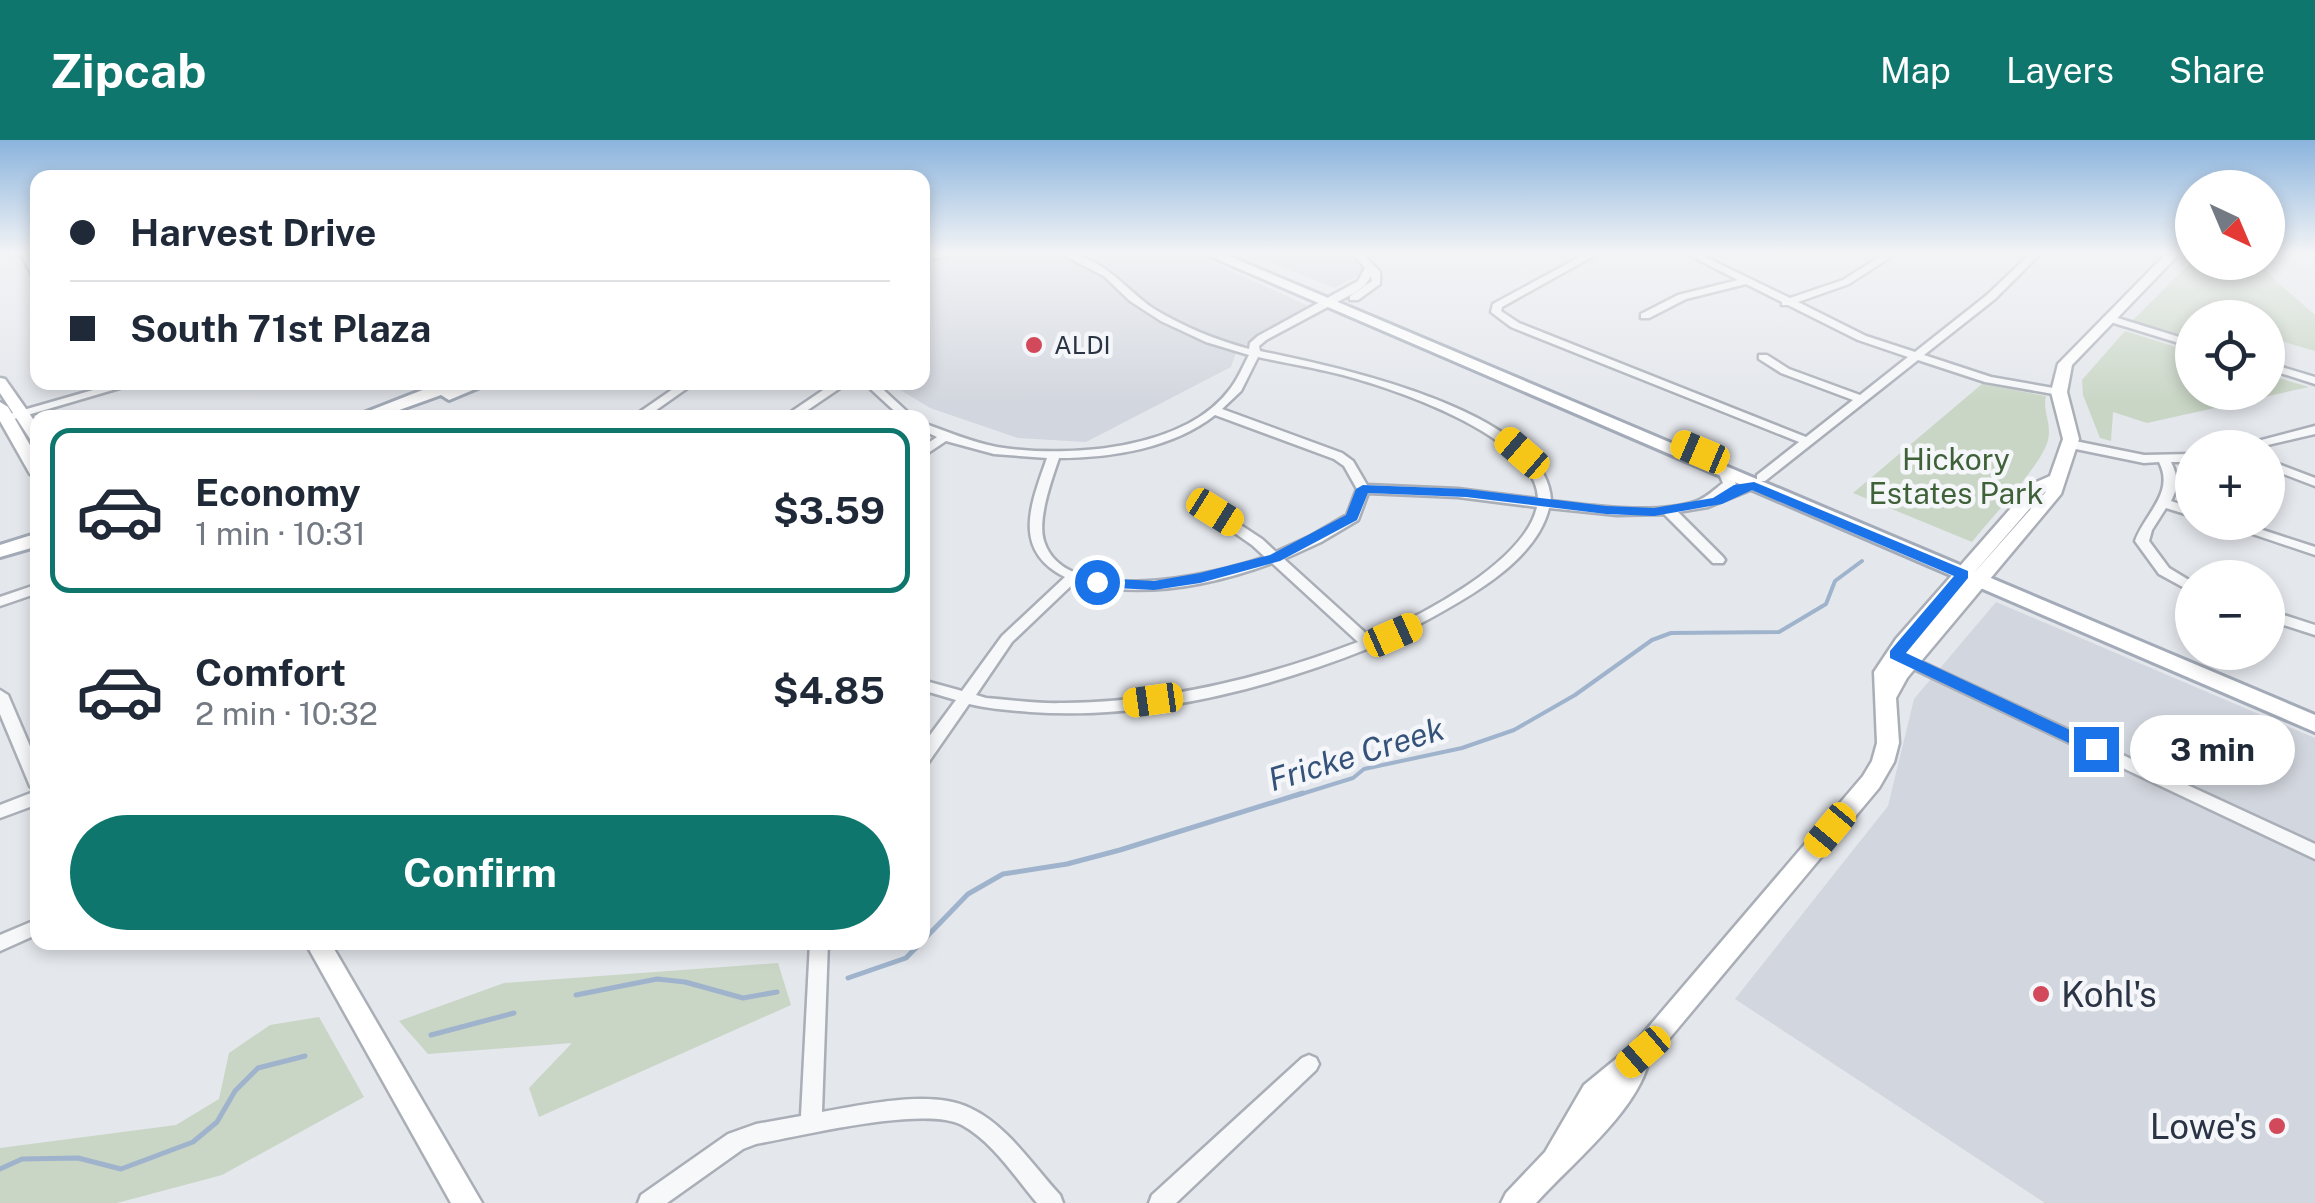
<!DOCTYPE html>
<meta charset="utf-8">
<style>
body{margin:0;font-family:"Public Sans",sans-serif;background:#f6f6f7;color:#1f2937;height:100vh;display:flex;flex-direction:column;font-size:38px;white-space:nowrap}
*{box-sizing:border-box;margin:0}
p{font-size:32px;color:#747a83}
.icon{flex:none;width:55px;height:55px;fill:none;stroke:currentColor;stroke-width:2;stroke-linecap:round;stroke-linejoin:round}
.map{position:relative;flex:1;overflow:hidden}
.details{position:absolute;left:30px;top:270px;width:900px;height:540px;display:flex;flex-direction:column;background:#fff;border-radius:20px;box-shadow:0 5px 15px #0003}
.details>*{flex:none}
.hud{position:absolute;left:30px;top:30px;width:900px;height:220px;border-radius:20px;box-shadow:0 5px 15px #0003;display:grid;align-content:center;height:220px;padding:0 40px;background:#fff}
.needle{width:65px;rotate:136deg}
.controls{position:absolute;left:2175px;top:30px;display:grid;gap:20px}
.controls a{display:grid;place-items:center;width:110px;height:110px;border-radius:50%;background:#fff;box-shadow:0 5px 15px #0003;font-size:50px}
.end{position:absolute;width:45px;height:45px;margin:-22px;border:12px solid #1a73e8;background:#fff;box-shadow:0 0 0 5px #fff}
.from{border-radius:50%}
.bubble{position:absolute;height:70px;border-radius:35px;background:#fff;box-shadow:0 5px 15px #0003;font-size:32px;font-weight:700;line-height:70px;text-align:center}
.car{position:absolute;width:30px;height:60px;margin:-30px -15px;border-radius:12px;box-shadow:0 0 8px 2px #0007;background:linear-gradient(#f5c518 24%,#345 0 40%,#f5c518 0 76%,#345 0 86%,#f5c518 0)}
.hud b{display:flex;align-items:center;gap:35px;height:95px;font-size:38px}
.hud b+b{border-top:2px solid #e0e1e3}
.hud i{width:25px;height:25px;background:#1f2937}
ul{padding:18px 0 0;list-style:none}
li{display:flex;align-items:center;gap:30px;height:165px;margin:0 20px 15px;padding:0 20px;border:5px solid transparent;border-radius:20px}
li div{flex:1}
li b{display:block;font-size:38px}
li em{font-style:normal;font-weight:700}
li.current{border-color:#0f766e}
li>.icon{width:90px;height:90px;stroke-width:1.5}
.primary-button{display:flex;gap:20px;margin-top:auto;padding:20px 40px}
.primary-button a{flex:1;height:115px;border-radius:60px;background:#0f766e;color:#fff;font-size:40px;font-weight:700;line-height:115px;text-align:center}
header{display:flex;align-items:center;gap:60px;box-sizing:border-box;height:140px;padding:0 50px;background:#0f766e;color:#fff}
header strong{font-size:48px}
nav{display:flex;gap:55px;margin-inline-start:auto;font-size:35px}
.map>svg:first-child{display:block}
.built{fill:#d2d6de}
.green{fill:#c9d6c5}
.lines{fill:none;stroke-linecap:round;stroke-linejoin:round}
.stream-far1{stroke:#9fb4cc;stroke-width:4}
.stream{stroke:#9fb4cc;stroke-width:5}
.street-casing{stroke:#a9aeb7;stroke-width:5}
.secondary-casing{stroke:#a9aeb7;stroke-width:5}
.primary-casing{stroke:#a3abb8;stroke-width:6}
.street{fill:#f7f8fa;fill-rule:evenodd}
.secondary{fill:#fff;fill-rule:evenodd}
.primary{fill:#fff;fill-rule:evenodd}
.route{fill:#1a73e8}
.poi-dot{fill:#d1495b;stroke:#f4f6f9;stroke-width:4}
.labels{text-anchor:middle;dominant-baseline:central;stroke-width:9;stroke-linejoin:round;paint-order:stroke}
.far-poi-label{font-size:25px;fill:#2b3445;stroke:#f4f6f9;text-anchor:start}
.park-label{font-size:30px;fill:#3f6138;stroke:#f4f6f9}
.water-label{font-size:32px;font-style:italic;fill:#34527a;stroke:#f4f6f9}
.near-poi-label{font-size:35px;fill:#2b3445;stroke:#f4f6f9;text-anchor:start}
</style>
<header>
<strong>Zipcab</strong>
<nav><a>Map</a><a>Layers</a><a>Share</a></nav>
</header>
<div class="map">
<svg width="2315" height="1063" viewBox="0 0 2315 1063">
<rect width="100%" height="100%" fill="#e4e7ec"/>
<g class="built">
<polygon points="923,114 1195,114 1308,166 1253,199 1236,213 1231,227 1086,302 1018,298 930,268 889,243 922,242"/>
<polygon points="1251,114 1346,114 1360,123 1362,134 1334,148"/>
<polygon points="1996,462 2315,598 2315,1063 2045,1063 1735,859 1888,666 1914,559"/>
</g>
<g class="green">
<polygon points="2192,121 2261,123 2277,142 2315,175 2315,211 2274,199 2268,207 2268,178 2192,178 2192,199 2132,181"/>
<polygon points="2125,191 2192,212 2192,252 2268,252 2268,235 2309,247 2147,283 2113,272 2111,301 2100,298 2083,255 2082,240"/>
<path d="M1982 244 2046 256C2042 269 2052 284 2048 300 2042 325 1990 379 1972 402L1853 353Z"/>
<polygon points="778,823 791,865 539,977 529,948 572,903 428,914 399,881 504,843"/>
<polygon points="319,877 364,957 222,1035 117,1063 0,1063 0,1008 176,985 219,959 229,913 270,885"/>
</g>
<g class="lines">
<polyline class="stream-far1" points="1295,656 1353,638 1364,629 1462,608 1514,590 1575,555 1652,500 1671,493 1779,492 1826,464 1835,441 1862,421"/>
<g class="stream">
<polyline points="848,838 906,818 968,754 1003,734 1067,724 1120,710 1303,653"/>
<polyline points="576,855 657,839 685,842 743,858 777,852"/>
<polyline points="431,895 514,873"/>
<polyline points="0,1029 22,1019 78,1018 121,1029 193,1002 217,982 235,951 258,928 305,916"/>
</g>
<defs>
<g id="street">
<polygon points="21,114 31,114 38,127 38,140 33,137"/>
<polygon points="931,114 954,114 922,121 922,115"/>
<path d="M1061 114C1101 113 1124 149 1154 169 1184 187 1216 200 1249 209L1250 203 1258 196 1358 141 1365 128 1353 114H1363L1380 132V144L1358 160H1350V156L1372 141 1371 136 1365 145 1354 153 1266 200 1259 206 1260 211C1331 226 1548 270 1551 361 1591 366 1658 375 1697 361 1706 358 1715 349 1723 343L1719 334 1725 330 1729 331 1736 344 1729 350 1754 342 1760 346 1708 367 1678 372 1723 417 1725 420 1723 423H1713L1664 374 1617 375 1549 368C1536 423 1462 461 1416 486 1403 493 1385 499 1375 508L1367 509C1261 551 1144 580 1030 572 1009 570 989 569 969 564L928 623 922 625V606L956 560 922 550V540L962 551 1002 496 1065 437C1011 410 1031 364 1047 318L994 314 946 301 922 317V307L937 297 922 290V283C947 291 970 302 997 307 1066 318 1184 311 1230 249 1238 239 1243 226 1249 215L1206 202 1161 181 1130 161 1104 136ZM1258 217C1286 223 1315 228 1343 235 1395 249 1537 296 1538 359L1458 349 1367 345 1353 321 1342 313 1222 269 1241 251ZM1215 275 1334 319 1344 326 1357 349 1347 375 1311 396 1276 412 1262 399 1198 357 1192 361 1193 364 1252 405 1265 417C1218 434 1065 470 1044 401 1037 379 1052 339 1059 318 1112 318 1173 308 1215 275ZM1368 353 1458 357 1537 367C1525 422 1420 477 1370 497L1284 419 1321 402 1358 380ZM1272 423 1358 502C1264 538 1165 562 1064 563 1038 564 1012 560 986 558L976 555 1012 502 1075 442C1140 459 1210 446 1272 423Z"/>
<polygon points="1585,114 1597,114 1502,167 1501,171 1519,183 1806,297 1853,260 1781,233 1759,219 1759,215 1767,215 1789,229 1860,255 1908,217 1858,200 1788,165 1782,165 1782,162 1746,144 1686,159 1649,178 1641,178 1641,174 1678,155 1738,140 1687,114 1699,114 1790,158 1843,140 1884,114 1895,114 1849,144 1798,162 1866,196 1915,212 1987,155 2030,114 2040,114 1995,159 1924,215 1991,237 2059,249 2065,252 2059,255 1985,242 1918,220 1765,341 1757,341 1757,335 1799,302 1511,187 1491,172 1493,164"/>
<polygon points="2108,175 2192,201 2192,207 2104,180 2103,178"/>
<polygon points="2268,223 2315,237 2315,244 2268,229"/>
<polygon points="121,242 140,242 14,279 10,280 4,277 6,275"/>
<polygon points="683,242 696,242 645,278 631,278"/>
<polygon points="835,242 849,242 796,278 782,278"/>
<polygon points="863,242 875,242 914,278 902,278"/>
<polygon points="2315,286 2315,294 2255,308 2231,308"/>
<path d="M2070 300 2144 315 2192 314V322H2171C2178 336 2179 346 2171 361L2192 368V376L2166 368 2152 390 2149 401 2169 428 2192 442V452L2159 434 2135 401C2145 373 2175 353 2159 322L2144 323 2066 307 2064 304Z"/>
<polygon points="2268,320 2315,338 2315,346 2268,328"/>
<polygon points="2217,382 2238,382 2315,407 2315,415"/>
<polygon points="38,444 38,453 0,466 0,457"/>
<polygon points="2268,470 2315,485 2315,495 2268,480"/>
<polygon points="1902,513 2315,704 2315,719 1897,521 1895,518"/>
<polygon points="0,550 8,555 38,625 38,664 0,678 0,665 36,651 30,646 0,574"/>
<polygon points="38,779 38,794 0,811 0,795"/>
<path d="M810 802H828L822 972C863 965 931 949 970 968 1007 985 1033 1026 1060 1055L1063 1063H1037C1015 1037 993 1002 962 985 925 965 800 996 756 1004L743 1009 667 1063H638L641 1055 728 994 756 984 801 976Z"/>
<polygon points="1309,915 1316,918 1319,924 1316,930 1176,1063 1149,1063 1152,1055 1302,918"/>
</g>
<g id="secondary">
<path d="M2166 114H2179L2072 225 2067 252 2079 299 2061 354 1907 538 1896 558 1899 603 1894 622 1879 648 1648 924C1634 974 1570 1025 1536 1063H1501L1506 1053 1545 1012 1584 945 1634 904 1863 636 1872 621 1877 603 1874 532 1896 499 2032 344 2050 336 2063 299 2051 252 2058 224ZM2046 351 2045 353 1966 442 2044 352Z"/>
<polygon points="0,238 5,239 38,286 38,304 32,302 0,253"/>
<polygon points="0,262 8,267 38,319 38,339 30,334 0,281"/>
<polygon points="305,802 330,802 482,1063 451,1063"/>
</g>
<g id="primary">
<polygon points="1205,114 1224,114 2315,575 2315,592"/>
<polygon points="443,242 492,242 449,260 441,255 377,278 351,278"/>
<polygon points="38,393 38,406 0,417 0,405"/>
</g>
</defs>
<use href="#street" class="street-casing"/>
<use href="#secondary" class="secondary-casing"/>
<use href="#primary" class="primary-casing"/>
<use href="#street" class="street"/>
<use href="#secondary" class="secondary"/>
<use href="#primary" class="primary"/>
</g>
<linearGradient id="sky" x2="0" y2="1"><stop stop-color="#8bb4dd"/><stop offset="0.43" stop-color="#f3f4f6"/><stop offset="1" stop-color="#f3f4f6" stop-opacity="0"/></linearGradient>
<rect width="2315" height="263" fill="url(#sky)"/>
<polygon class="route" points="1754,342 1968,431 1968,438 1906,513 2102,605 2102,613 2090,613 1890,518 1890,511 1954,436 1752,350 1722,364 1654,376 1606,374 1466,357 1368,353 1357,380 1280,421 1200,443 1154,450 1097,447 1090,442 1097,438 1154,441 1200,433 1270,415 1346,375 1356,349 1363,345 1466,349 1606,366 1654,368 1713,358 1734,345"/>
<g class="poi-dot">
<circle cx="1034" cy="205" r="10"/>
<circle cx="2041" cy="854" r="10"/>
<circle cx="2277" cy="986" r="10"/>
</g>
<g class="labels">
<g class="far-poi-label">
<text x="1054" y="205">ALDI</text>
</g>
<g class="park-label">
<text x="1956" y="319">Hickory<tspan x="1956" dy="34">Estates Park</tspan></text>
</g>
<g class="water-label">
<text transform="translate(1356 614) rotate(-17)">Fricke Creek</text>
</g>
<g class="near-poi-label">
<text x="2061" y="854">Kohl's</text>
<text x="2257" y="986" text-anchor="end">Lowe's</text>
</g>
</g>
</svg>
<div class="controls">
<a><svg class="needle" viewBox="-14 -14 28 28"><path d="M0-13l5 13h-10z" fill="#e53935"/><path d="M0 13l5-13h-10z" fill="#747a83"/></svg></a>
<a><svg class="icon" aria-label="locate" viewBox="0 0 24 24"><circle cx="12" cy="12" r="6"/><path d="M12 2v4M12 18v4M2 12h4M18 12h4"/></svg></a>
<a>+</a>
<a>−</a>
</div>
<i class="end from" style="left:1097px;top:442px"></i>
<i class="end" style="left:2096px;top:609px"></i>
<div class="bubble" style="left:2130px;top:575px;width:165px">3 min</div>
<i class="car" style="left:1700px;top:312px;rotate:293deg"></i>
<i class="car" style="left:1522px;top:313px;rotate:311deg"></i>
<i class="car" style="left:1215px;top:372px;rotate:122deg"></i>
<i class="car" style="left:1393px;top:495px;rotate:66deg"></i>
<i class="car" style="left:1153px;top:560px;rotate:262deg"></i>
<i class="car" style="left:1830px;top:690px;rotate:220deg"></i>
<i class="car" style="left:1643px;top:912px;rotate:229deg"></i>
<div class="hud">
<b><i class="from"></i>Harvest Drive</b>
<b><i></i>South 71st Plaza</b>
</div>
<section class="details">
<ul>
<li class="current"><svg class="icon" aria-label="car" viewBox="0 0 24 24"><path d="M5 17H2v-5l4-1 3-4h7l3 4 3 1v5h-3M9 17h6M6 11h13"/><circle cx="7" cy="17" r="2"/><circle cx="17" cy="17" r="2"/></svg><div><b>Economy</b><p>1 min · 10:31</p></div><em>$3.59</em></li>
<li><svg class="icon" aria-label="car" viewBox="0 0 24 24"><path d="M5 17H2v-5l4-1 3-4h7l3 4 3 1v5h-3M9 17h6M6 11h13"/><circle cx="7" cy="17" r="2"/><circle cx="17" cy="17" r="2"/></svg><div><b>Comfort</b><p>2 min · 10:32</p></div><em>$4.85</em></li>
</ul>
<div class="primary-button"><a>Confirm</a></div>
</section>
</div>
